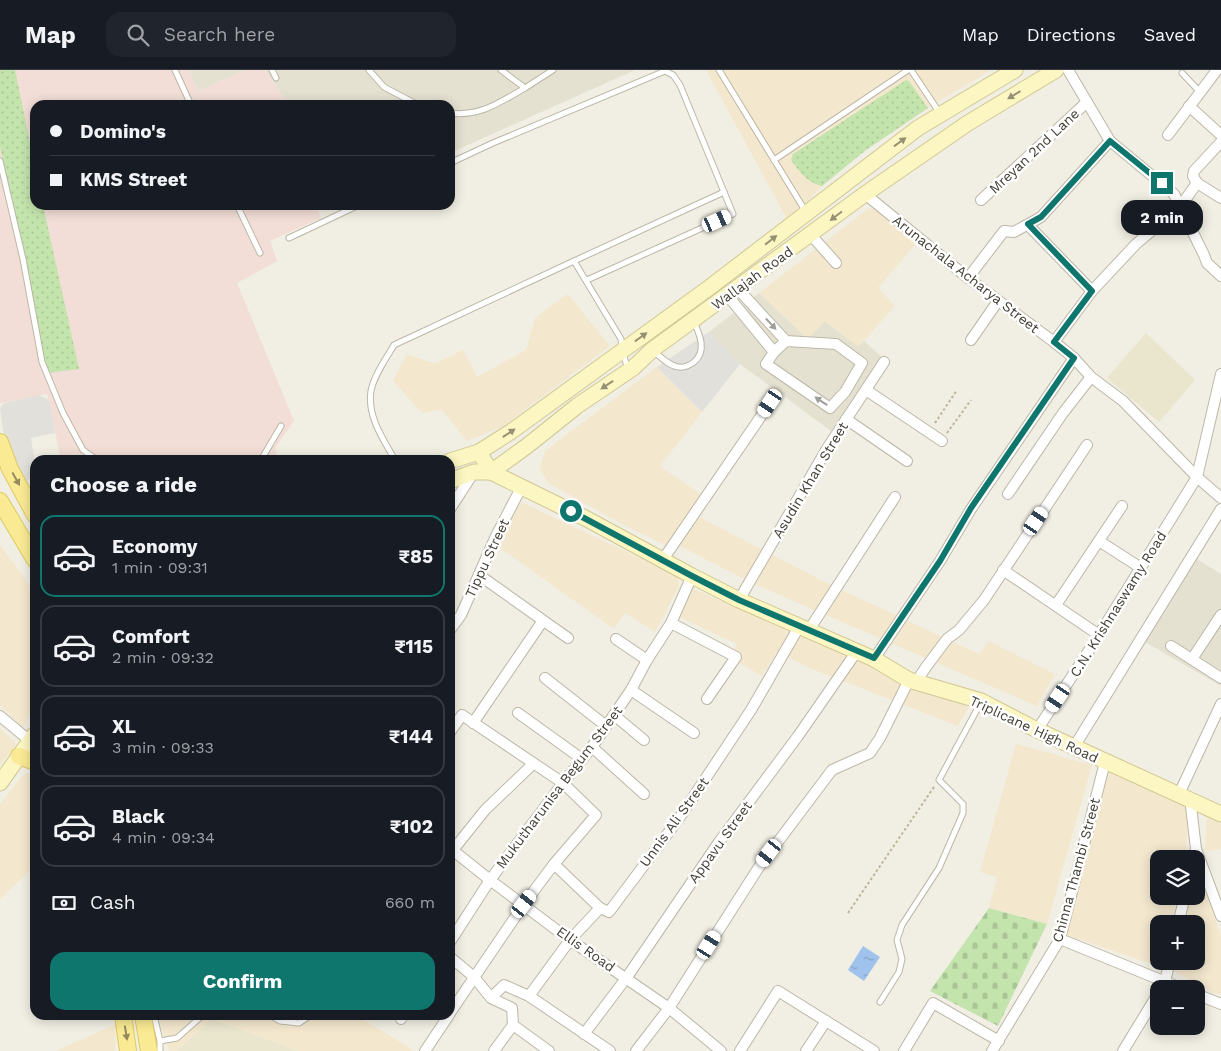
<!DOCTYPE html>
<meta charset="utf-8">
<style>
body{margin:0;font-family:"Work Sans",sans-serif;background:#20242c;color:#f1f3f6;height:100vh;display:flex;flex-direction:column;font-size:19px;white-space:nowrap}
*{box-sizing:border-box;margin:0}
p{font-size:16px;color:#9ea1a6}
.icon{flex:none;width:28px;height:28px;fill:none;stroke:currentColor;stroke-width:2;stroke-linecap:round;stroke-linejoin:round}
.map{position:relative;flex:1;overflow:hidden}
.drawer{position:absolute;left:30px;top:385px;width:425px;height:565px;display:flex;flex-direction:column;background:#171b24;border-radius:15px;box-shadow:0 2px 12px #0003}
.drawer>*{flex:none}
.hud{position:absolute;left:30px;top:30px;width:425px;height:110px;border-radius:15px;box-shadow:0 2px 12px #0003;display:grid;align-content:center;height:110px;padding:0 20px;background:#171b24}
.buttons{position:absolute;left:1150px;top:780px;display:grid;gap:10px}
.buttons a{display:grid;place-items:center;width:55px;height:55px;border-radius:10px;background:#171b24;box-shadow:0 2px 12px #0003;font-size:25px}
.end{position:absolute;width:22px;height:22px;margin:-11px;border:6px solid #0f766e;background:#fff;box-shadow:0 0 0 2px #fff}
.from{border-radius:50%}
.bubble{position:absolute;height:35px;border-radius:15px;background:#171b24;box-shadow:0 2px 12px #0003;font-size:16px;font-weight:700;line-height:35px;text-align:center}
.car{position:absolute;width:15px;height:30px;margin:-15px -8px;border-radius:6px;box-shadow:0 0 4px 1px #0007;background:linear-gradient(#fff 24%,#345 0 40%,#fff 0 76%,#345 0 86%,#fff 0)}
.hud b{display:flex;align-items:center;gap:18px;height:48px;font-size:19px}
.hud b+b{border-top:1px solid #363941}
.hud i{width:12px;height:12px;background:#f1f3f6}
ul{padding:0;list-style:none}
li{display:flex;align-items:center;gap:15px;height:82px;margin:0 10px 8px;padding:0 10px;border:2px solid #363941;border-radius:15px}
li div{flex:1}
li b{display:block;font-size:19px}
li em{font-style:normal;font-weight:700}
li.on{border-color:#0f766e}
li>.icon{width:45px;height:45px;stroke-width:1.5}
h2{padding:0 20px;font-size:22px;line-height:60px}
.pay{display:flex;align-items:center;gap:12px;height:55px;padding:0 20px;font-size:19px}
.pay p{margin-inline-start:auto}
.button{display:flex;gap:10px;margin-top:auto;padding:10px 20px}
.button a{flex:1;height:58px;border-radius:15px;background:#0f766e;color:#fff;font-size:20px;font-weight:700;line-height:58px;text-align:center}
header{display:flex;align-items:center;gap:30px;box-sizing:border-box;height:70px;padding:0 25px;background:#171b24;border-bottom:1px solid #363941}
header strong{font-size:24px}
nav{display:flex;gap:28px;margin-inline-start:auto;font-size:18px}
.search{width:350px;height:45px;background:#20242c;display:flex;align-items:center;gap:12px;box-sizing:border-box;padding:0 18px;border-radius:15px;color:#9ea1a6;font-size:19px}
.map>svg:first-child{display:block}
.residential{fill:#e5e1d1}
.commercial{fill:#f3e8ce}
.education{fill:#eae5cd}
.medical{fill:#f2ded6}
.grass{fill:url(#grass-dots)}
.cemetery{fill:url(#cemetery-stones)}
.parking{fill:#e1e0db}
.water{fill:url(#water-ripples)}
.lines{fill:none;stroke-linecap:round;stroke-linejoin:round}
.service-casing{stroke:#bcb7a6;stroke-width:7}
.minor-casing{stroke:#bcb7a6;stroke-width:12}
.secondary-casing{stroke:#d0c894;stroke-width:17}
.primary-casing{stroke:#deca64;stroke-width:18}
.path{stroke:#bdb598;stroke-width:2;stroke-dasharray:2.5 2.5;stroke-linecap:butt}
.service{stroke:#fff;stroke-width:5}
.minor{stroke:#fff;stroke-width:10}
.secondary{stroke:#fcf6c2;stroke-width:15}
.primary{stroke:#faea93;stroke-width:16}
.oneway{fill:#969174}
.oneway2{fill:#a09e9a}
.oneway3{fill:#958b5f}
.route{stroke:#0f766e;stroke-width:6}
.labels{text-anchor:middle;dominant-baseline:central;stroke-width:5;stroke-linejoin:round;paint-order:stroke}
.street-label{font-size:14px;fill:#423e34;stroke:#fff}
</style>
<header>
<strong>Map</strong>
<div class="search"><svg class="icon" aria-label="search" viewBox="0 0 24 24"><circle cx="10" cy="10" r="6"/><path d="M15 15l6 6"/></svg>Search here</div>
<nav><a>Map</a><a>Directions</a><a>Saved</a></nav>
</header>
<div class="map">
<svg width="1221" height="981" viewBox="0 0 1221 981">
<defs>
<pattern id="grass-dots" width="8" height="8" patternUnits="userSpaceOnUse" patternTransform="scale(1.25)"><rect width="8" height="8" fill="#c4e4ad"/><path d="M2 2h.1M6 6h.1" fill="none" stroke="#aac595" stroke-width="1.8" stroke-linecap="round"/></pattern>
<pattern id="cemetery-stones" width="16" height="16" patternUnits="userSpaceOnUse" patternTransform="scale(1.25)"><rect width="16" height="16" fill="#c4e4ad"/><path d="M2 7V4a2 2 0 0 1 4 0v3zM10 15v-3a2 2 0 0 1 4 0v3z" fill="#aac595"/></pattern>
<pattern id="water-ripples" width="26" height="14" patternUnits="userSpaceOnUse" patternTransform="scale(1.25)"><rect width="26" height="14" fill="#a0c3ed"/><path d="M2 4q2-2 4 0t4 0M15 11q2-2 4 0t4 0" fill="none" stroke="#84a0c1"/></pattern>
</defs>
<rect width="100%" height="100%" fill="#f1eee3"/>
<g class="residential">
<polygon points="189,0 246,0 198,21"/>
<polygon points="265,0 635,0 450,83 450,35 288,35"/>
<polygon points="759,223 808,269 825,251 858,276 864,271 883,288 831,361 740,294 709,262"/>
<polygon points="1197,489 1221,504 1221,616 1145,572"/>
</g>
<g class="commercial">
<polygon points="706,0 991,0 928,38 866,80 822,116 788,151"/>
<polygon points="869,138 881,141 920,169 878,218 895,236 858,277 825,251 808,269 759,223"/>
<polygon points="568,224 610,276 502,357 467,371 442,340 422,343 393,311 407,284 435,294 463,280 477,307 526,280 535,248"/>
<polygon points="657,297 702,342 660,396 706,428 671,478 620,453 547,412 540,398 545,381"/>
<polygon points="521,432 678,506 679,516 655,562 625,543 614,559 496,475"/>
<polygon points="695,445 829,514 979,584 989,571 1055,604 1037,636 756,515 676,474"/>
<polygon points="0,475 29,514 35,535 35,636 23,658 0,635"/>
<polygon points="689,517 969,637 958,656 807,597 777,581 762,606 731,588 737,574 675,545"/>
<polygon points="0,658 16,674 0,695"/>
<polygon points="1016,674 1092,695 1047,854 989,838 997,807 980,802"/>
<polygon points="1106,696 1188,732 1186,789 1159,789 1159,826 1177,826 1171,854 1159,854 1159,891 1162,891 1161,897 1063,864"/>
<polygon points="33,701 35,702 35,796 0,829 0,734 22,706"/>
<polygon points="1207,739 1221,745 1221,779 1205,781"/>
<polygon points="1196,799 1200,800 1221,866 1221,924 1215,924 1172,900 1174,891 1196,891 1196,854 1182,854 1188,826 1196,826"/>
<polygon points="157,945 356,945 415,981 298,981 212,949 177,981 169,981"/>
<polygon points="116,954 115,981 56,981"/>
</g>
<g class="education">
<polygon points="1146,263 1195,310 1159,352 1107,308"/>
<polygon points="212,949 298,981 177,981"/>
</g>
<polygon class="medical" points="0,0 189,0 198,21 246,0 265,0 288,35 35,35 35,135 316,135 321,148 270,171 277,191 237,213 294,351 275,378 279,390 61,390 47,324 0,333"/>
<g class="grass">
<polygon points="0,0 15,0 35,97 35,135 43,135 79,299 47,303 0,76"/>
<path d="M906 10 909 11 928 38 866 80 822 116C807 113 799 101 791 90L793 84Z"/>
</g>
<polygon class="cemetery" points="989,838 1047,854 998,956 930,921"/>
<g class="parking">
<polygon points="709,262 740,294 702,342 657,297"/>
<polygon points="39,325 49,330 55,363 31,368 35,394 35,409 26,410 21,405 4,366 0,339 4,333"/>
</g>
<polygon class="water" points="863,876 880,887 864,911 848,900"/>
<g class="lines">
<defs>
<g id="service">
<polyline points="175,0 191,35"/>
<polyline points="272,0 276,8"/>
<polyline points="369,0 384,17 418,35"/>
<polyline points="719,0 806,142"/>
<polyline points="911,0 939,42"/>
<polyline points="1182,3 1200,22"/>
<polyline points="525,18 553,0"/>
<path d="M450 43C480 47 500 32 525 18L501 0"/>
<polyline points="774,90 908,0"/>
<polyline points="0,91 23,189 42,292 63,343 83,380 97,390"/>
<polyline points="450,93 493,73 665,1 673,5 680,15 724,122"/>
<polyline points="237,135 260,183"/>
<polyline points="289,168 359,135"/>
<polyline points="587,210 733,144 724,122 574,191 621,269 622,281 628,299"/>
<path d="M653 281C660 286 670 297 679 297 685 298 690 295 694 292 707 281 700 265 694 252"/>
<polyline points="261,390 281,356"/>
<path d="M395 390C383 369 367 346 371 321 374 305 386 289 394 275L574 191"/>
<polyline points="880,932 899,902 902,889 897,870 902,855 939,798 963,743 963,734 939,710 980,634"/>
<polyline points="154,945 160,971 160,981"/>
<polyline points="270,945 280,951 299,953 311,945"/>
<polyline points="160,971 177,968 203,945"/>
</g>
<g id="minor">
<polyline points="1068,0 1110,71 1174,124 1204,185 1207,193 1221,206"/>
<polyline points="1189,36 1221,65"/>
<polyline points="1168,65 1217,0"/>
<polyline points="1197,113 1221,128"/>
<polyline points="865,124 968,208 1054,272 1074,288 1091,307 1123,331 1197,407 1221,428"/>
<polyline points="981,130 1087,32"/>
<polyline points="1028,155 1092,221"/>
<polyline points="811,165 836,193"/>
<polyline points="968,208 1004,161 1014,162 1041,147 1110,71"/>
<polyline points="738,219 786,271 836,274 862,293 845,322 830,338 766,294 774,282 786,271"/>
<polyline points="728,226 774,282"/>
<polyline points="971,270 998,231"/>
<polyline points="1054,272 1092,221 1136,174 1180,137 1197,113 1193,106 1194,101 1221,72"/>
<polyline points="866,320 942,371"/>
<polyline points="846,349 907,391"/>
<polyline points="1008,424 1063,343 1091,307"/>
<polyline points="450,439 474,402"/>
<polyline points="1099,471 1141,498"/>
<polyline points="662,491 770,333"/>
<polyline points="1003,500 1099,565"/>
<polyline points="479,505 568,568"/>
<polyline points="739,530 828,377 884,292"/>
<polyline points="1056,535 1122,436"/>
<polyline points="671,553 736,587 707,629"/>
<polyline points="450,560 461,545 496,466 522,416"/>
<polyline points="809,560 895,427"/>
<polyline points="616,569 647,590"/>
<polyline points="1171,576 1221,608"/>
<polyline points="874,589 940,491 971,439 1074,288"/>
<polyline points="1192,589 1221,545"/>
<polyline points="545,608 606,656"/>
<polyline points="916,612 926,597 947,569 959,560 984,530 1087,375"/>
<polyline points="631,620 694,663"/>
<polyline points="518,643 582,689"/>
<polyline points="614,645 644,670"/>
<polyline points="0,646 30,671"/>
<polyline points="473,653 542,552"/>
<polyline points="1037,660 1099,565 1197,407 1221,304"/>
<polyline points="450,662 462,645 563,713 596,745 554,794 524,834 450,943"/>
<polyline points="592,677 644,724"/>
<polyline points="1074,677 1221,439"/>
<polyline points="1179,724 1221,634"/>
<polyline points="1190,728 1196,779 1194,785"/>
<polyline points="450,778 490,810 570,870 669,938 721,981"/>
<polyline points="1196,779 1221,846"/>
<polyline points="453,780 485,740 533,694"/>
<polyline points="554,794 600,838"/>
<polyline points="1178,854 1185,826"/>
<polyline points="1060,869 1183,919"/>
<polyline points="450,872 490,810 563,713 592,677 631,620 647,590 671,553 692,506"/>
<polyline points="450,887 474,907 491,928 512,938 513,955 494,981"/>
<polyline points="1162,916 1165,911 1170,891"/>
<polyline points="1196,924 1221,934"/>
<polyline points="529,926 570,870 600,838 609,842 680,747 751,640 800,555"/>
<polyline points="491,928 504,915 529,926 610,981"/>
<polyline points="401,949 404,945"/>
<polyline points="513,955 549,981"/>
<polyline points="584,964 627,907 719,772 798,666 857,581"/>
<polyline points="425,981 449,945"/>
<polyline points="636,981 669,938 759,797 832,700 870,683 880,668 909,610"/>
<polyline points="740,981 778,921 874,981"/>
<polyline points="806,981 826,951"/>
<polyline points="904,981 933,933 999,971"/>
<polyline points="992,981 1060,869 1105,692"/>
<polyline points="1123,981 1159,922"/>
</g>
<g id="secondary">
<polyline points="479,382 491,402 587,449 692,506 739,530 874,589 909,610 981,631 1037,660 1221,744"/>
<polyline points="450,391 479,382 512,361 710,217 918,58 1015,0"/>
<polyline points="450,411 474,402 491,402 527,376 577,336 633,298 652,280 865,124 968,53 1056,0"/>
<polyline points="0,713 35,664"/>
</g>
<g id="primary">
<polyline points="0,372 10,399 35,445"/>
<polyline points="0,431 35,490"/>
<polyline points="19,686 35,692"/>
<polyline points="123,945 128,981"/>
<polyline points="143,945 149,981"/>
</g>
</defs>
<use href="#service" class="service-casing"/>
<use href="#minor" class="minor-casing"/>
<use href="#secondary" class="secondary-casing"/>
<use href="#primary" class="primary-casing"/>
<g class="path">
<polyline points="935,353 957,320"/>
<polyline points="947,363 971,330"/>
<polyline points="848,843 934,717"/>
</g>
<use href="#service" class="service"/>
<use href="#minor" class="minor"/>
<use href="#secondary" class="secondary"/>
<use href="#primary" class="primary"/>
</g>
<defs><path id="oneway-solid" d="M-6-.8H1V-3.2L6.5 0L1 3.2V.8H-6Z" transform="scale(1.25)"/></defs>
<g class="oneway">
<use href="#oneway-solid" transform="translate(1014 25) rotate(149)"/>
<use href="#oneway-solid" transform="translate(900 72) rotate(-36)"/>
<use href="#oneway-solid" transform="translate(836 146) rotate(143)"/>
<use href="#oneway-solid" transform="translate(771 170) rotate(-38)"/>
<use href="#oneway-solid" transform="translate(641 267) rotate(-36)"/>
<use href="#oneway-solid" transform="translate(607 315) rotate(146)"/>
<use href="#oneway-solid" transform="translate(509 363) rotate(-34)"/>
</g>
<g class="oneway2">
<use href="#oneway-solid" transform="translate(771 254) rotate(47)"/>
<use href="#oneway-solid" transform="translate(821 331) rotate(-146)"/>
</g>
<g class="oneway3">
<use href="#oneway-solid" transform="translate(16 409) rotate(61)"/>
<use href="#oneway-solid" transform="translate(126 963) rotate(81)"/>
</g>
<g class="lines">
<polyline class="route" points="571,441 692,506 739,530 874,588 940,491 971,438 1074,288 1054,272 1092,221 1028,154 1041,147 1110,71 1162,113"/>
</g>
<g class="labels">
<g class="street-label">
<text transform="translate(1034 81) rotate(-43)">Mreyan 2nd Lane</text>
<text transform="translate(966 204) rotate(38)">Arunachala Acharya Street</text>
<text transform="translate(752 208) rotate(-36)">Wallajah Road</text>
<text transform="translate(810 410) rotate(-59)">Asudin Khan Street</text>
<text transform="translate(487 488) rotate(-65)">Tippu Street</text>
<text transform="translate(1118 534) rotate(-58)">C.N. Krishnaswamy Road</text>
<text transform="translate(1034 659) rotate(25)">Triplicane High Road</text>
<text transform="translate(559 717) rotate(-53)">Mukutharunisa Begum Street</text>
<text transform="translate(674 752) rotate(-54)">Unnis Ali Street</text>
<text transform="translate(720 772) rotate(-54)">Appavu Street</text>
<text transform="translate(1076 800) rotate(-75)">Chinna Thambi Street</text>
<text transform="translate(586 879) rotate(35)">Ellis Road</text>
</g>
</g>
</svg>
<div class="buttons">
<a><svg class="icon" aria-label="layers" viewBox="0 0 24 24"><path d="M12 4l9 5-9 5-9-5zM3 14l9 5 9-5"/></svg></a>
<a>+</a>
<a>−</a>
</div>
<i class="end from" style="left:571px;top:441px"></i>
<i class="end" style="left:1162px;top:113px"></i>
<div class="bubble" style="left:1121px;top:130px;width:82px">2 min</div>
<i class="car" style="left:717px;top:151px;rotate:66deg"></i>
<i class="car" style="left:770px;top:333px;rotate:214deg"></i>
<i class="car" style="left:1036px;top:451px;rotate:34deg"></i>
<i class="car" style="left:1058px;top:628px;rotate:214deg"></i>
<i class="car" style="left:769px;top:783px;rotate:217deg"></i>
<i class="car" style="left:524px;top:834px;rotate:37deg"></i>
<i class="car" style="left:709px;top:875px;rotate:32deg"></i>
<div class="hud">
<b><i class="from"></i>Domino's</b>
<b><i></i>KMS Street</b>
</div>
<section class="drawer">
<h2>Choose a ride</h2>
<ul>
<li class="on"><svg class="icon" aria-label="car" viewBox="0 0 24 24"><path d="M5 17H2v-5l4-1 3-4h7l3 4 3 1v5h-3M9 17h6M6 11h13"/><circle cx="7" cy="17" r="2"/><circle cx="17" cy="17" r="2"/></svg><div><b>Economy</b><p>1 min · 09:31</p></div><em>₹85</em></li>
<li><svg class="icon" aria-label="car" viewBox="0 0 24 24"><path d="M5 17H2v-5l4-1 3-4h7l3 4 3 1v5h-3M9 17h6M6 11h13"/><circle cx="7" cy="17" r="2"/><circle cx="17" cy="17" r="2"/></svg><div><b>Comfort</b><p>2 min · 09:32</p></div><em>₹115</em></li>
<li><svg class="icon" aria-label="car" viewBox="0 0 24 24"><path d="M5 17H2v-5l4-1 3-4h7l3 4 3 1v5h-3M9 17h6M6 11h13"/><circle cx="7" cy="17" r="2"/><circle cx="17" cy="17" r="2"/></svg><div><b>XL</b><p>3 min · 09:33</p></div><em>₹144</em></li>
<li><svg class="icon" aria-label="car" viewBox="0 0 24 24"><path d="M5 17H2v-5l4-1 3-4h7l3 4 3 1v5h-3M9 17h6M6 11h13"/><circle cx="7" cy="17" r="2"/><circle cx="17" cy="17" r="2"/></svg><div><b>Black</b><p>4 min · 09:34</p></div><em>₹102</em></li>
</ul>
<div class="pay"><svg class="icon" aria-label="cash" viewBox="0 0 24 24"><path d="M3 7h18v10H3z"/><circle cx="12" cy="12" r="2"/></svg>Cash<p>660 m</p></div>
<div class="button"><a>Confirm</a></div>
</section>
</div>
